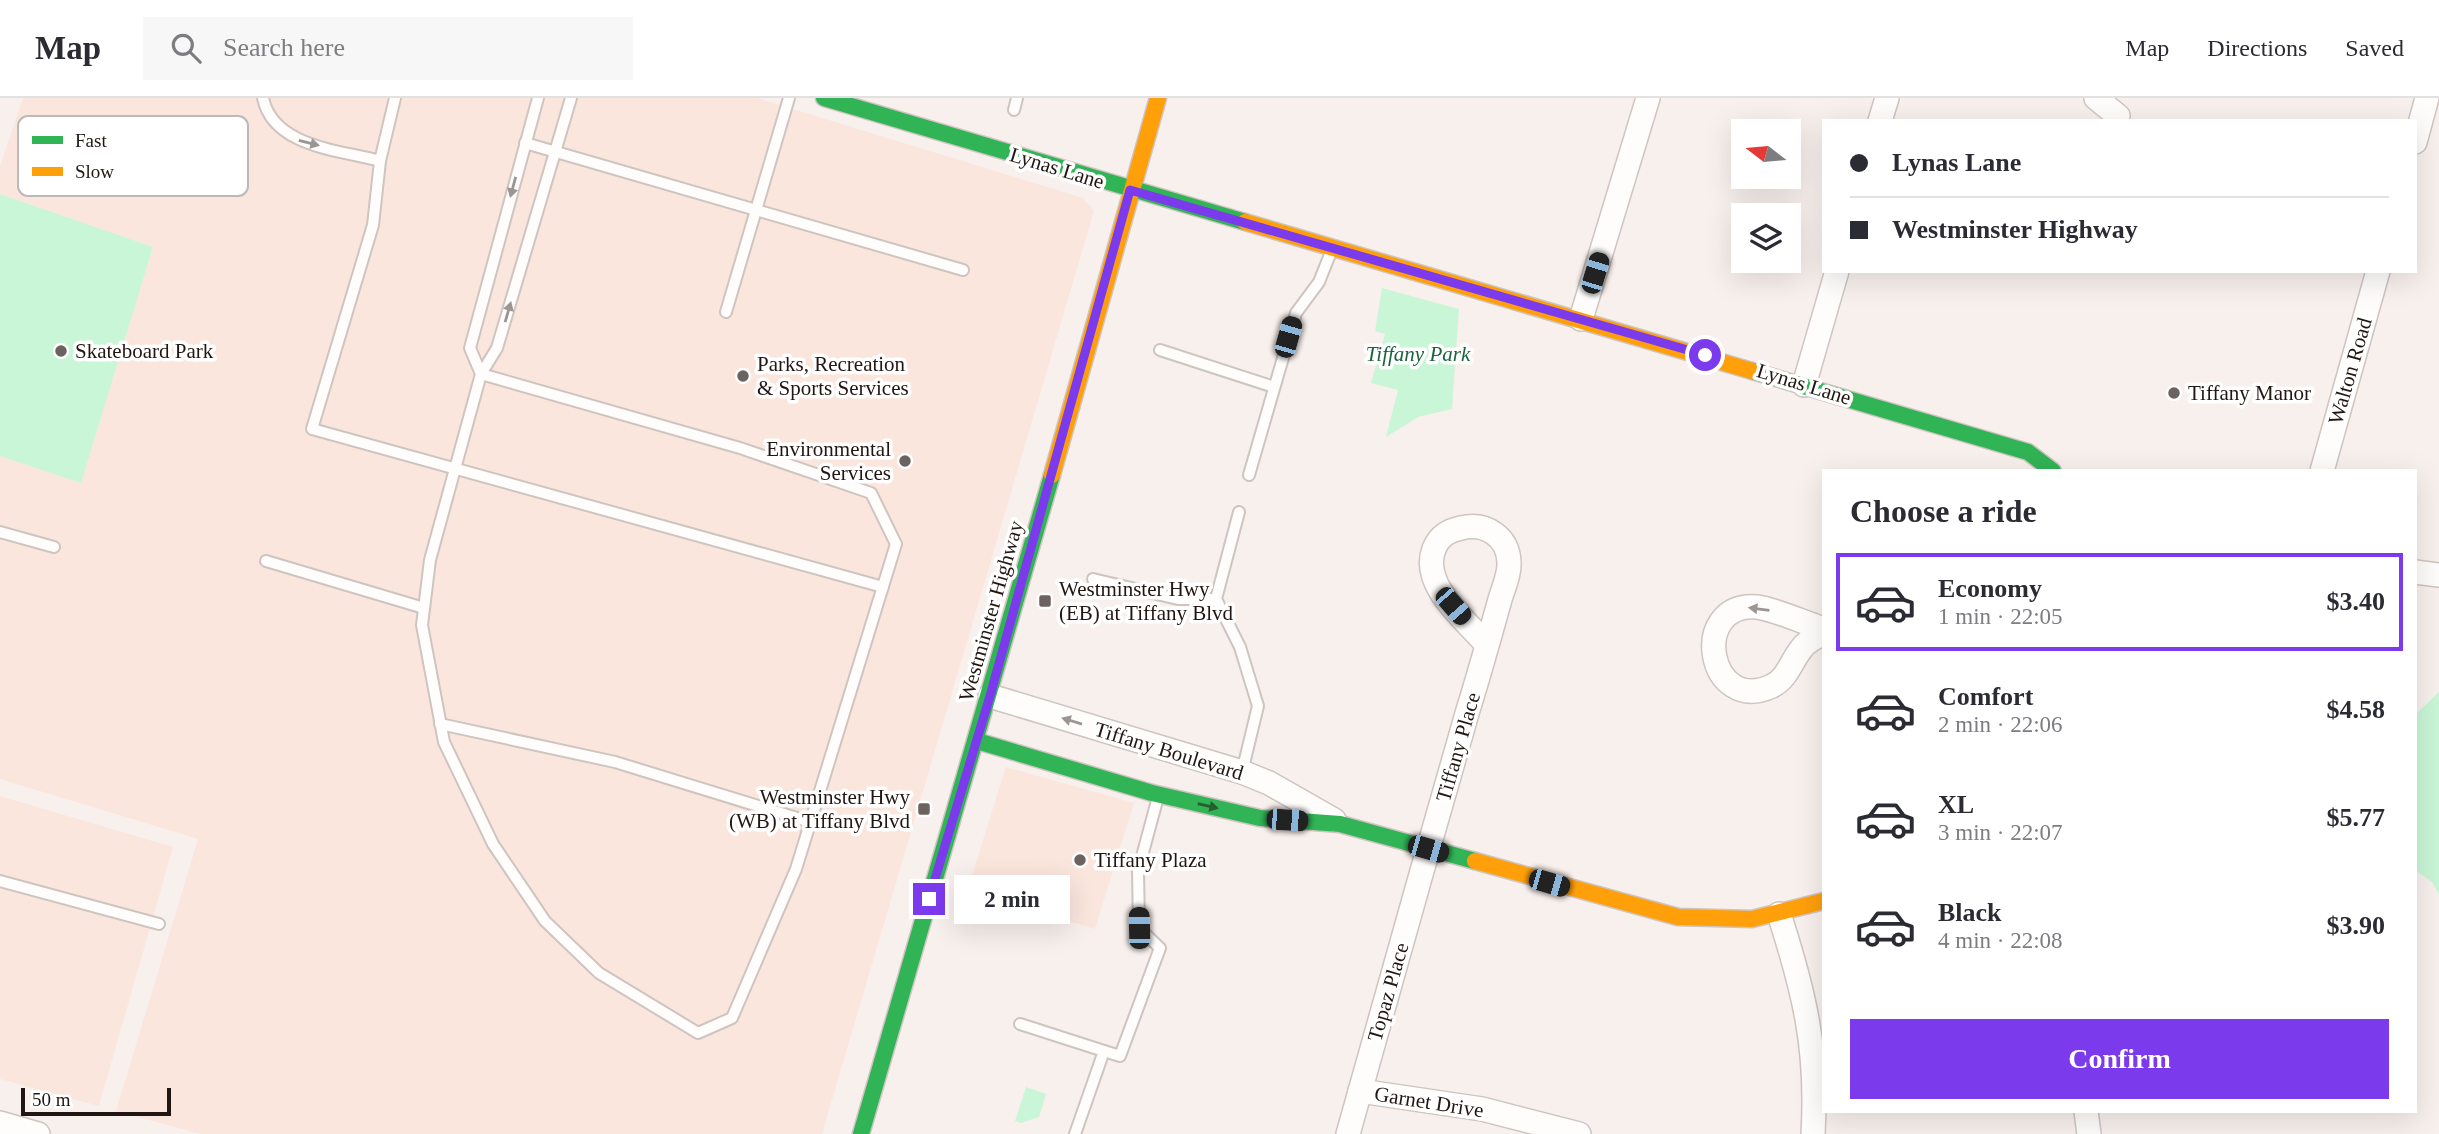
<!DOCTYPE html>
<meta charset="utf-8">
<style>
body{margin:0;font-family:"Times New Roman",serif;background:#f7f7f7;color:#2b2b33;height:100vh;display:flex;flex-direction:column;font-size:26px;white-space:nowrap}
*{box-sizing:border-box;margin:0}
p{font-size:23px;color:#7c7c81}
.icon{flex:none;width:38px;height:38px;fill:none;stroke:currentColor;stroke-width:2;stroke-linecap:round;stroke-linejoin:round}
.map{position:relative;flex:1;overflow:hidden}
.sheet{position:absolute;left:1822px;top:371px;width:595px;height:644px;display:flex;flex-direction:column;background:#fff;border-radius:0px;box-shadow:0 7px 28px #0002}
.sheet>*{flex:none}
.hud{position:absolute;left:1822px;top:21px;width:595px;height:154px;border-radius:0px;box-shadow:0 7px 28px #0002;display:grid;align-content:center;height:154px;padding:0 28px;background:#fff}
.needle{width:46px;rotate:286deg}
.tools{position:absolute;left:1731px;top:21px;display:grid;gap:14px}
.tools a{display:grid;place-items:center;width:70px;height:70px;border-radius:0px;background:#fff;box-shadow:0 7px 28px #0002;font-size:35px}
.scale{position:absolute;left:21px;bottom:18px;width:150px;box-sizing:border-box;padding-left:7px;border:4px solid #211612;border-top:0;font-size:19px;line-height:24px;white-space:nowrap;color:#211612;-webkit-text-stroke:5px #fff;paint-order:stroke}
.end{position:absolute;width:32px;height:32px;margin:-16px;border:9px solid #7c3aed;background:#fff;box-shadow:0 0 0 4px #fff}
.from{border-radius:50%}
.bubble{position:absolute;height:49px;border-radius:0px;background:#fff;box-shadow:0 7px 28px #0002;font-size:23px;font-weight:600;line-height:49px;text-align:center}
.car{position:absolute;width:21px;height:42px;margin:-21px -10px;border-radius:9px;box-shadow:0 0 5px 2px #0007;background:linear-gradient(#222 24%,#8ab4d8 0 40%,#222 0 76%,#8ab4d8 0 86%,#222 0)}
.hud b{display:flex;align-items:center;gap:24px;height:66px;font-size:26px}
.hud b+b{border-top:2px solid #e1e1e2}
.hud i{width:18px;height:18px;background:#2b2b33}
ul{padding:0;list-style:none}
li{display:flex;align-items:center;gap:21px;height:98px;margin:0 14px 10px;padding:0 14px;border:4px solid transparent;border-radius:0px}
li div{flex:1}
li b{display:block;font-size:26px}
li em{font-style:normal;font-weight:600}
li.selected{border-color:#7c3aed}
li>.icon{width:63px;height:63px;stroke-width:1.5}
h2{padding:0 28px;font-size:32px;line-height:84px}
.action{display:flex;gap:14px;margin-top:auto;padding:14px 28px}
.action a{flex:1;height:80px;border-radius:0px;background:#7c3aed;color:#fff;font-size:28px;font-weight:600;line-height:80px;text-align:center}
header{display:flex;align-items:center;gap:42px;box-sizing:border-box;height:98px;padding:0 35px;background:#fff;border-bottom:2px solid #e1e1e2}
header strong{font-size:33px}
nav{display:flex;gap:38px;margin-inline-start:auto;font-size:24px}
.search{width:490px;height:63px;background:#f7f7f7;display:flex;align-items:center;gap:18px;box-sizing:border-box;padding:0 24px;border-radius:0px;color:#7c7c81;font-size:26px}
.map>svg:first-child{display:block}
.built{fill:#fbe6de}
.green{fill:#c9f6d6}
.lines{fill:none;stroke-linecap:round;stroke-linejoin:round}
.lane-casing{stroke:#cec4c0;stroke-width:14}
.street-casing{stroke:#cec4c0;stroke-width:26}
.fast-casing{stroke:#cec4c0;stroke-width:19}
.slow-casing{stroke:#cec4c0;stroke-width:19}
.lane{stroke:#fefdfc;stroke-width:10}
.street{stroke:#fefdfc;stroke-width:23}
.fast{stroke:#30b455;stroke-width:16}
.slow{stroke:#ff9f0a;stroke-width:16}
.oneway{fill:#9b9593}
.oneway2{fill:#285d30}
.route{stroke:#7c3aed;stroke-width:9}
.poi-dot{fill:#6c625f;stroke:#fff;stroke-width:2.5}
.labels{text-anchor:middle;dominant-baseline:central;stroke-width:7;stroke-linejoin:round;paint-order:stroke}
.street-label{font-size:21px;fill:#211612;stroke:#fff}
.poi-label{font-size:21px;fill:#211612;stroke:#fff;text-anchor:start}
.park-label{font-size:21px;font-style:italic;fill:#1b643e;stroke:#fff}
.key{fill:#fff;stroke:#bcb9b8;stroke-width:2}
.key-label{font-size:19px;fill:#211612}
</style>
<header>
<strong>Map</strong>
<div class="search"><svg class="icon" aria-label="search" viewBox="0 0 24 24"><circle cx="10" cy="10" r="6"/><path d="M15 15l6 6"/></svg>Search here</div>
<nav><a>Map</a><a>Directions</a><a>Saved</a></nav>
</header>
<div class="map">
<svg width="2439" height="1036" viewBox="0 0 2439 1036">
<rect width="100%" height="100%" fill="#f8f0ed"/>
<g class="built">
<polygon points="23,0 757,0 1083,100 1094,113 822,1036 200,1036 116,1013 198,741 0,681 0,358 81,384 153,149 0,96 0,68"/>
<polygon points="1006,669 1134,705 1095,831 967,793"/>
<polygon points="0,698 173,749 99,1008 0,981"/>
</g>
<g class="green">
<polygon points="0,96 153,149 81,385 0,358"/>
<polygon points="1382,190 1459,211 1452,311 1418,319 1386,339 1398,292 1371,285 1385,236 1375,233"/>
<polygon points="2439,594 2439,796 2432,784 2415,772 2415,617"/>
<polygon points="1026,989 1046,996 1039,1019 1021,1025 1015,1023"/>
</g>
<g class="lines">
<defs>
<g id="lane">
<path d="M263 0C273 49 340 52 380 63L395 0"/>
<polyline points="538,0 470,250 481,276 740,350 871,395 896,446 796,771 732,920 698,935 599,875 545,823 493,746 444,644 422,527 430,462 481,276 497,250 571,0"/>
<polyline points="1014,12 1017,0"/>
<polyline points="525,45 963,172"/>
<polyline points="380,63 373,127 312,331 883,489"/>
<polyline points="726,214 789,0"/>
<polyline points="1160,252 1274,289"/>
<polyline points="1249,377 1296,215 1319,184 1331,154"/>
<polyline points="1239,414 1216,501 1240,549 1258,608 1242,674"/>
<polyline points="0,434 54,449"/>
<polyline points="266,463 424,510"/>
<polyline points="1093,481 1178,501 1216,501"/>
<polyline points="440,626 615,664 810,724"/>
<polyline points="0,783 159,826"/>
<polyline points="1020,926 1104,953"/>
<polyline points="1075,1036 1104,953 1120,958 1160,850 1139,830 1138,773 1158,699"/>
</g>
<g id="street">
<polyline points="2096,0 2118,18 2117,23"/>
<polyline points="1880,23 1887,0"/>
<polyline points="2415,44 2427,0"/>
<polyline points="1581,221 1648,0"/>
<polyline points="1804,287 1837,173"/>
<polyline points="2322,373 2378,173"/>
<polyline points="2415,474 2439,477"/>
<path d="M1824 531C1805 525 1774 511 1757 509 1688 504 1708 618 1772 588 1788 580 1791 563 1802 550 1807 543 1816 539 1824 535"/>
<polyline points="990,598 1242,674 1269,685 1334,722"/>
<path d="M1779 816C1805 896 1818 952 1813 1036"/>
<polyline points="1360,993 1482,1011 1579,1036"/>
<polyline points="2086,1013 2089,1036"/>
<polyline points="0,1025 38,1036"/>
<path d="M1348 1036C1388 895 1427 753 1468 612 1479 577 1489 541 1499 505 1502 493 1510 477 1509 464 1508 439 1486 424 1461 430 1448 433 1439 438 1434 451 1420 487 1466 522 1487 547"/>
</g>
<g id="fast">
<polyline points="824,0 1245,124"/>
<polyline points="1752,273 2028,354 2053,373"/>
<polyline points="977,643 1152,695 1260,720 1340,726 1475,763"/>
<polyline points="861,1036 1052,377"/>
</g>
<g id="slow">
<polyline points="1245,124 1752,273"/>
<polyline points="1052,377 1158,0"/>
<polyline points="1475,763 1678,819 1752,821 1824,803"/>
</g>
</defs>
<use href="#lane" class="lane-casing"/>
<use href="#street" class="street-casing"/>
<use href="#fast" class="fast-casing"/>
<use href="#slow" class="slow-casing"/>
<use href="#lane" class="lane"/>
<use href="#street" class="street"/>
<use href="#fast" class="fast"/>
<use href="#slow" class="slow"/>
</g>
<defs><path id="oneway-solid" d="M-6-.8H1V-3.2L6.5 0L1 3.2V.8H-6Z" transform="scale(1.75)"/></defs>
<g class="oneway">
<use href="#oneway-solid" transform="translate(309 45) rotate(14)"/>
<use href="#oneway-solid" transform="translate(513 89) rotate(105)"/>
<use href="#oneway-solid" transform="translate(508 214) rotate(-74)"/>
<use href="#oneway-solid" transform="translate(1759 511) rotate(-173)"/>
<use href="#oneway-solid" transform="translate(1072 623) rotate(-163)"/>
</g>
<use class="oneway2" href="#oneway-solid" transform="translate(1208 708) rotate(13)"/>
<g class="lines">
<polyline class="route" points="929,801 990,598 1130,92 1705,257"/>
</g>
<g class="poi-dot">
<circle cx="61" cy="253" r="7"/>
<circle cx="743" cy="278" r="7"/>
<circle cx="2174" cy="295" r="7"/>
<circle cx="905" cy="363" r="7"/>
<rect x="1038" y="496" width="14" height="14" rx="3.5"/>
<rect x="917" y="704" width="14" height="14" rx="3.5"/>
<circle cx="1080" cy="762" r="7"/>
</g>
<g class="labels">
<g class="street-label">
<text transform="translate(1057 70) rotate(17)">Lynas Lane</text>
<text transform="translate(2350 273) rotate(-74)">Walton Road</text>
<text transform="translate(1804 286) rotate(17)">Lynas Lane</text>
<text transform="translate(991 513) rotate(-74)">Westminster Highway</text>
<text transform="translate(1458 649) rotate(-74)">Tiffany Place</text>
<text transform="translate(1169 653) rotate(17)">Tiffany Boulevard</text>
<text transform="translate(1388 894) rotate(-74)">Topaz Place</text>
<text transform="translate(1429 1004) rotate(9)">Garnet Drive</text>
</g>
<g class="poi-label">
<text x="75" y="253">Skateboard Park</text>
<text x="757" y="266">Parks, Recreation<tspan x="757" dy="24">&amp; Sports Services</tspan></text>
<text x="2188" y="295">Tiffany Manor</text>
<text x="891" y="351" text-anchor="end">Environmental<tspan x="891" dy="24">Services</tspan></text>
<text x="1059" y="491">Westminster Hwy<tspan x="1059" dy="24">(EB) at Tiffany Blvd</tspan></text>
<text x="910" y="699" text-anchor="end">Westminster Hwy<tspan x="910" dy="24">(WB) at Tiffany Blvd</tspan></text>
<text x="1094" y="762">Tiffany Plaza</text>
</g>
<g class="park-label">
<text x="1418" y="256">Tiffany Park</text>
</g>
</g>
<rect x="18" y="18" width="230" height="80" rx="10" class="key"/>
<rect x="32" y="38" width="31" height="8" fill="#30b455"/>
<rect x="32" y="69" width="31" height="9" fill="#ff9f0a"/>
<g class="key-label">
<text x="75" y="49">Fast</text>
<text x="75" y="80">Slow</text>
</g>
</svg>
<div class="tools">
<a><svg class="needle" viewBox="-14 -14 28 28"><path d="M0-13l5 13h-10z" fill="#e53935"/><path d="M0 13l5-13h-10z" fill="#7c7c81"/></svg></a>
<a><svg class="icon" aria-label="layers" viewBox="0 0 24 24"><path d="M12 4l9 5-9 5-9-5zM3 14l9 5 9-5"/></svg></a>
</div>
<div class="scale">50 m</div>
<i class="end from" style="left:1705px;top:257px"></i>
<i class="end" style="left:929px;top:801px"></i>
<div class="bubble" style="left:954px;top:777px;width:116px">2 min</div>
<i class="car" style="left:1595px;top:175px;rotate:17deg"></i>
<i class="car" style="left:1288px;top:239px;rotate:16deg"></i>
<i class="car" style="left:1453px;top:508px;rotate:139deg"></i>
<i class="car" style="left:1287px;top:722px;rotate:94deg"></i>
<i class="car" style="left:1428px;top:751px;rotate:106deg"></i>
<i class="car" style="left:1549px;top:785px;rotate:106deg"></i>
<i class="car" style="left:1139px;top:830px;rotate:359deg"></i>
<div class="hud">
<b><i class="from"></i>Lynas Lane</b>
<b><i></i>Westminster Highway</b>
</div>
<section class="sheet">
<h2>Choose a ride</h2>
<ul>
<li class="selected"><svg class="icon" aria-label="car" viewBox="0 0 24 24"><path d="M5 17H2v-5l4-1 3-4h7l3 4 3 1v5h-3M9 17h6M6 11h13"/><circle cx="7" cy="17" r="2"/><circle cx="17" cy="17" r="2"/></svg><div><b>Economy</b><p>1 min · 22:05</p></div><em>$3.40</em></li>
<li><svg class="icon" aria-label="car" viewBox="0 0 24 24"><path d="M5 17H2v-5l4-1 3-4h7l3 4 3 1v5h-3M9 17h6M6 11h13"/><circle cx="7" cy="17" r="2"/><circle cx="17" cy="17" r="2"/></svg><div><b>Comfort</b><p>2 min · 22:06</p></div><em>$4.58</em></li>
<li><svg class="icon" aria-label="car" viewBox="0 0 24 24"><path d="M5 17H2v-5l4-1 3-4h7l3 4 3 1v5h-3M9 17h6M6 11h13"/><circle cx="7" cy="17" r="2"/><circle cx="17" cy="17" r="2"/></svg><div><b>XL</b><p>3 min · 22:07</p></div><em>$5.77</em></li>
<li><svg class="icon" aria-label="car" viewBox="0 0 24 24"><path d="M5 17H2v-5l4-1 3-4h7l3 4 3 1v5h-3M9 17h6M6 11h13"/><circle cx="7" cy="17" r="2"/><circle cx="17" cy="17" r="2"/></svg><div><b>Black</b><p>4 min · 22:08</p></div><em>$3.90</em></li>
</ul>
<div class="action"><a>Confirm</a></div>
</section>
</div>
